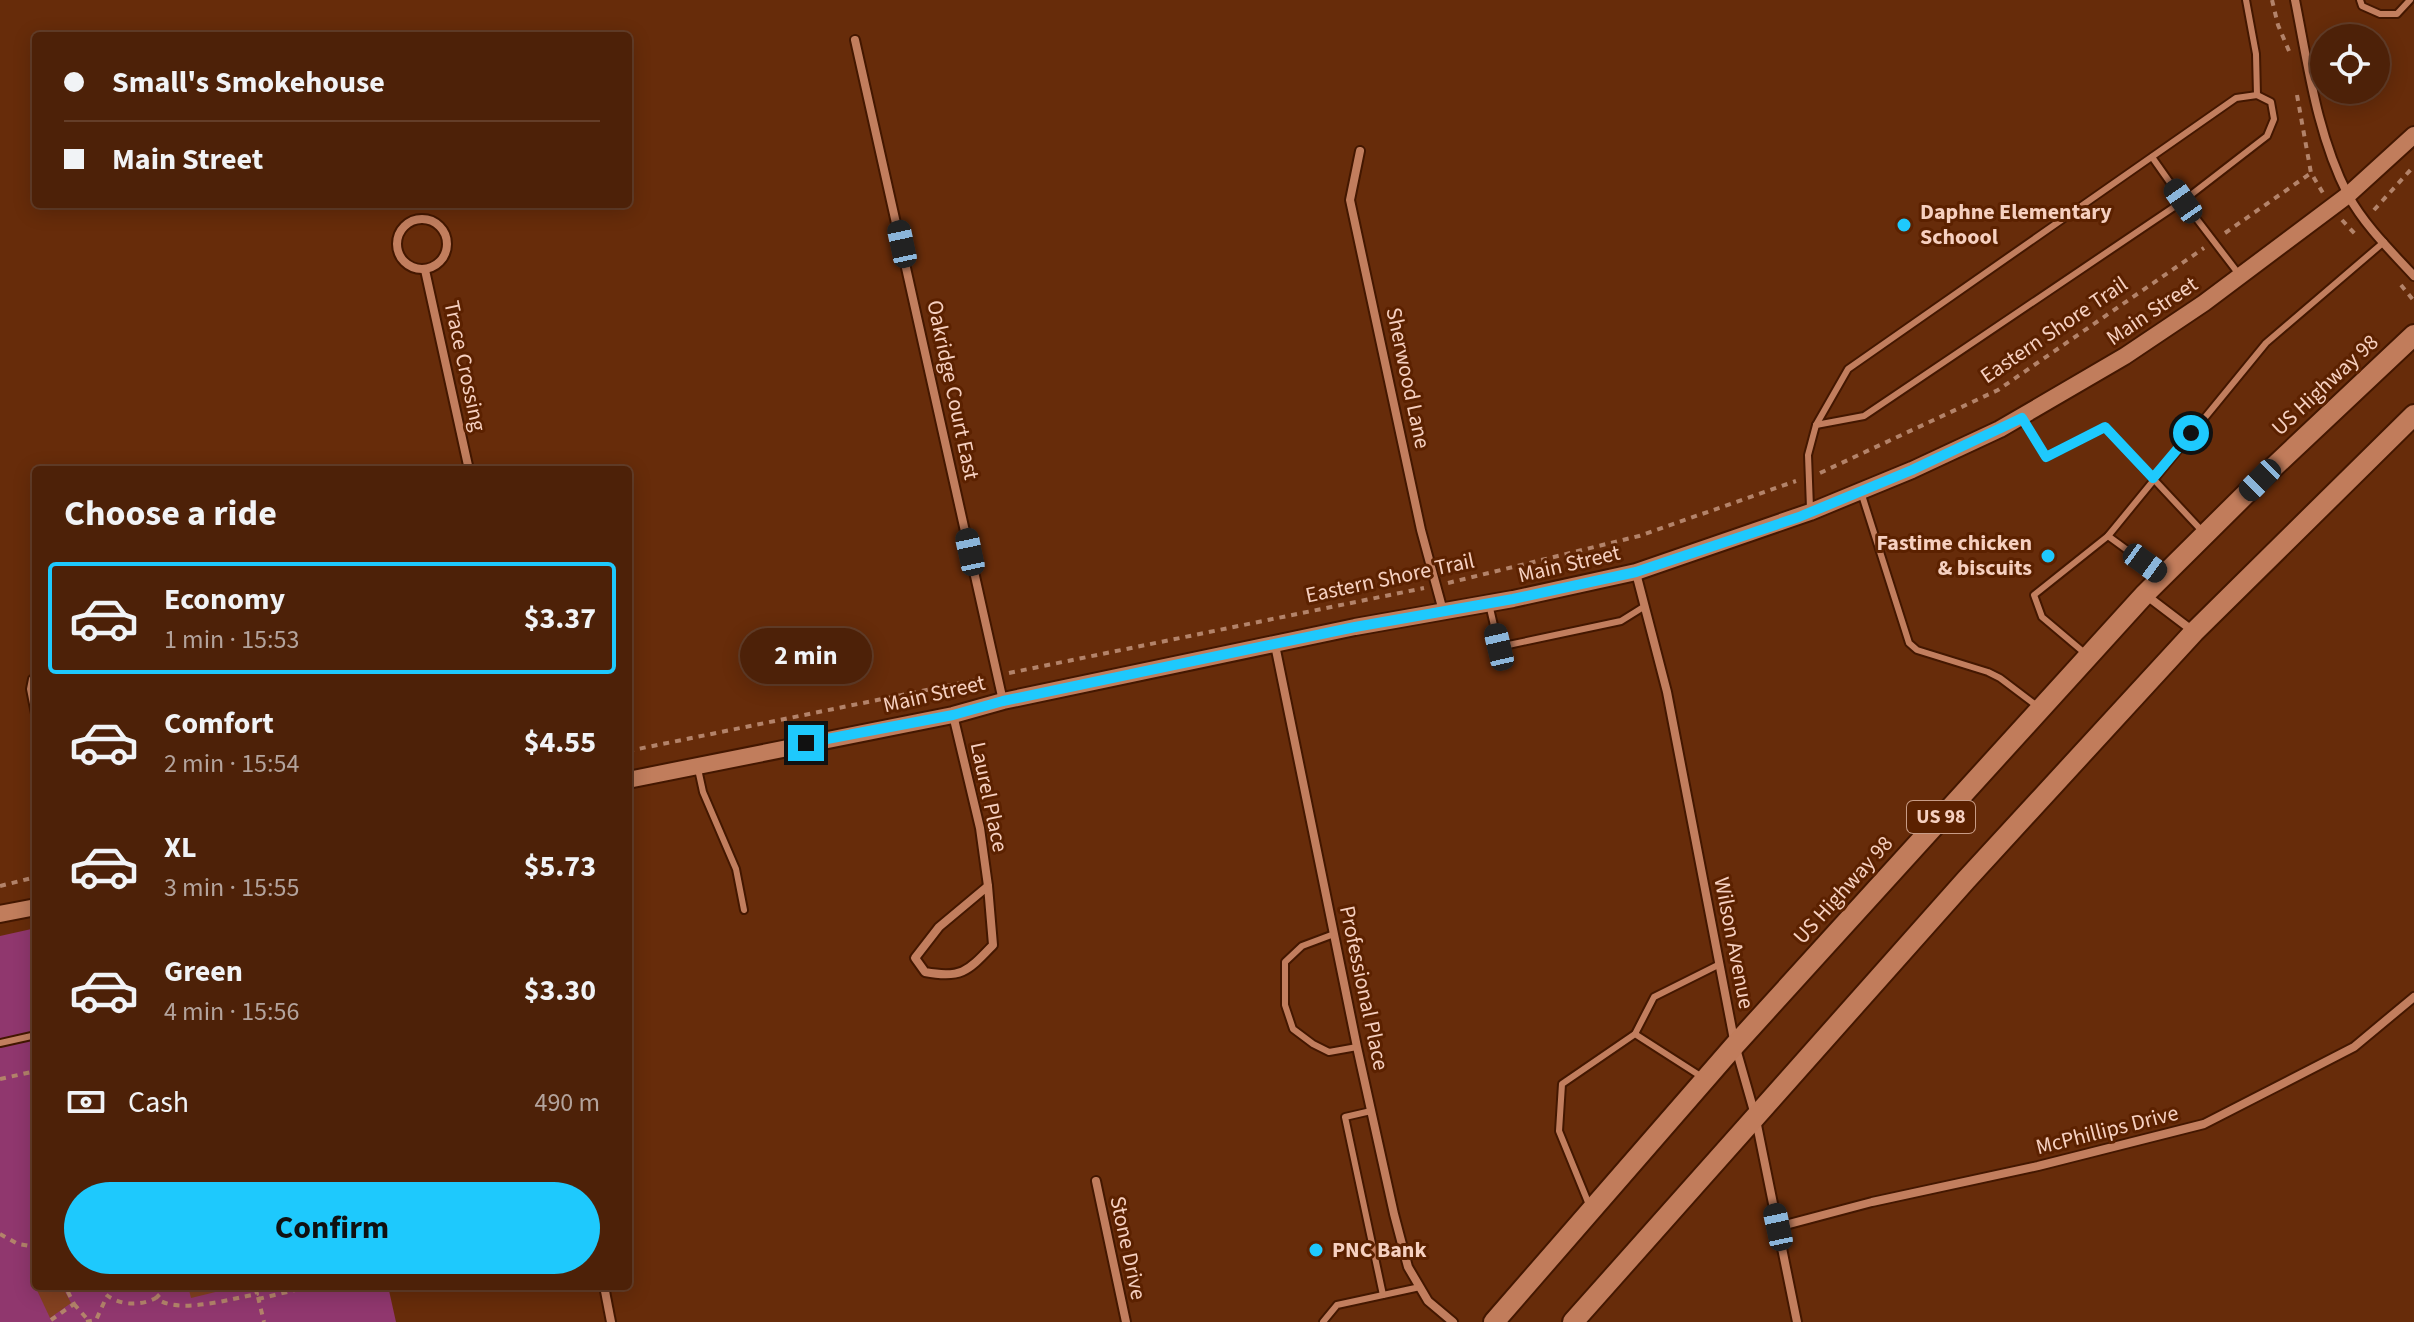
<!DOCTYPE html>
<meta charset="utf-8">
<style>
body{margin:0;font-family:"Source Sans 3",sans-serif;background:#572e16;color:#f1f3f6;height:100vh;display:flex;flex-direction:column;font-size:30px;white-space:nowrap}
*{box-sizing:border-box;margin:0}
p{font-size:26px;color:#b3a39c}
.icon{flex:none;width:44px;height:44px;fill:none;stroke:currentColor;stroke-width:2;stroke-linecap:round;stroke-linejoin:round}
.map{position:relative;flex:1;overflow:hidden}
.side{position:absolute;left:32px;top:466px;width:600px;height:824px;display:flex;flex-direction:column;background:#4d2108;border-radius:8px;box-shadow:0 4px 20px #0003,0 0 0 2px #643e29}
.side>*{flex:none}
.top-card{position:absolute;left:32px;top:32px;width:600px;height:176px;border-radius:8px;box-shadow:0 4px 20px #0003,0 0 0 2px #643e29;display:grid;align-content:center;height:176px;padding:0 32px;background:#4d2108}
.buttons{position:absolute;left:2310px;top:24px;display:grid;gap:16px}
.buttons a{display:grid;place-items:center;width:80px;height:80px;border-radius:50%;background:#4d2108;box-shadow:0 4px 20px #0003,0 0 0 2px #643e29;font-size:40px}
.end{position:absolute;width:36px;height:36px;margin:-18px;border:10px solid #1ec9fd;background:#111;box-shadow:0 0 0 4px #111}
.from{border-radius:50%}
.bubble{position:absolute;height:56px;border-radius:28px;background:#4d2108;box-shadow:0 4px 20px #0003,0 0 0 2px #643e29;font-size:26px;font-weight:700;line-height:56px;text-align:center}
.car{position:absolute;width:24px;height:48px;margin:-24px -12px;border-radius:10px;box-shadow:0 0 6px 2px #0007;background:linear-gradient(#222 24%,#8ab4d8 0 40%,#222 0 76%,#8ab4d8 0 86%,#222 0)}
.top-card b{display:flex;align-items:center;gap:28px;height:76px;font-size:30px}
.top-card b+b{border-top:2px solid #643e29}
.top-card i{width:20px;height:20px;background:#f1f3f6}
ul{padding:0;list-style:none}
li{display:flex;align-items:center;gap:24px;height:112px;margin:0 16px 12px;padding:0 16px;border:4px solid transparent;border-radius:8px}
li div{flex:1}
li b{display:block;font-size:30px}
li em{font-style:normal;font-weight:700}
li.selected{border-color:#1ec9fd}
li>.icon{width:72px;height:72px;stroke-width:1.5}
h2{padding:0 32px;font-size:36px;line-height:96px}
.pay{display:flex;align-items:center;gap:20px;height:88px;padding:0 32px;font-size:30px}
.pay p{margin-inline-start:auto}
.primary-button{display:flex;gap:16px;margin-top:auto;padding:16px 32px}
.primary-button a{flex:1;height:92px;border-radius:48px;background:#1ec9fd;color:#111;font-size:32px;font-weight:700;line-height:92px;text-align:center}
.map>svg:first-child{display:block}
.green{fill:#90376e}
.building{fill:#834120}
.lines{fill:none;stroke-linecap:round;stroke-linejoin:round}
.lane-casing{stroke:#431700;stroke-width:10}
.street-casing{stroke:#431700;stroke-width:12}
.secondary-casing{stroke:#431700;stroke-width:20}
.primary-casing{stroke:#431700;stroke-width:24}
.path{stroke:#b3836a;stroke-width:4;stroke-dasharray:6 6;stroke-linecap:butt}
.lane{stroke:#c27e5e;stroke-width:6}
.street{stroke:#c27e5e;stroke-width:8}
.secondary{stroke:#c17d5c;stroke-width:16}
.primary{stroke:#c17c5b;stroke-width:20}
.route{stroke:#1ec9fd;stroke-width:10}
.poi-dot{fill:#1ec9fd;stroke:#5b2100;stroke-width:3}
.labels{text-anchor:middle;dominant-baseline:central;stroke-width:6;stroke-linejoin:round;paint-order:stroke}
.shield{fill:#5b2100;stroke:#c89c86;stroke-width:2}
.shield-label{font-size:20px;font-weight:bold;fill:#f6d0c0}
.poi-label{font-size:22px;font-weight:bold;fill:#f6d0c0;stroke:#5b2100;text-anchor:start}
.street-label{font-size:22px;fill:#f6d0c0;stroke:#5b2100}
</style>
<div class="map">
<svg width="2414" height="1322" viewBox="0 0 2414 1322">
<rect width="100%" height="100%" fill="#672c0a"/>
<polygon class="green" points="36,928 36,1286 388,1286 396,1322 0,1322 0,936"/>
<g class="building">
<polygon points="32,1250 36,1250 36,1284 32,1267"/>
<polygon points="35,1286 62,1286 71,1303 50,1318"/>
<polygon points="188,1286 236,1286 236,1287 191,1298"/>
</g>
<g class="lines">
<defs>
<g id="lane">
<polyline points="2246,0 2256,54 2257,95"/>
<polyline points="2360,0 2362,6 2380,14 2397,14 2410,0"/>
<polyline points="2022,418 2046,457 2105,427 2203,532"/>
<polyline points="1816,425 1864,416 2183,201 2152,157"/>
<polyline points="1861,492 1909,643 1917,650 1988,672 2000,678 2037,706"/>
<polyline points="1810,508 1808,455 1816,425 1848,369 2236,98 2257,95 2271,102 2274,119 2267,136 2183,201 2238,273"/>
<polyline points="2160,574 2108,536 2266,343 2384,242"/>
<polyline points="1489,604 1499,647 1621,621 1645,606"/>
<polyline points="2087,655 2042,617 2034,595 2108,536"/>
<polyline points="36,676 32,679 30,689 36,719"/>
<polyline points="698,769 703,792 736,869 744,910"/>
<polyline points="1334,934 1302,946 1285,962 1285,1005 1293,1029 1313,1044 1329,1052 1357,1047"/>
<polyline points="1635,1034 1654,997 1720,964"/>
<polyline points="0,1043 36,1035"/>
<polyline points="1371,1111 1345,1117 1383,1295"/>
<polyline points="1590,1207 1559,1131 1562,1084 1635,1034 1702,1077"/>
<polyline points="1323,1322 1337,1305 1420,1287"/>
</g>
<g id="street">
<path d="M2295 0C2308 65 2317 135 2348 195 2365 226 2391 251 2414 276"/>
<polyline points="855,40 1003,701"/>
<polyline points="1360,151 1350,200 1421,530 1443,611"/>
<circle cx="422" cy="244" r="25"/>
<polyline points="425,270 469,470"/>
<polyline points="1636,573 1667,692 1735,1045 1755,1115 1797,1322"/>
<polyline points="2147,596 2193,631"/>
<polyline points="1275,645 1357,1047 1394,1214 1408,1267 1428,1301 1453,1322"/>
<polyline points="953,715 980,828 988,886"/>
<path d="M988 886 993 945C968 971 962 979 925 972L915 958 939 927Z"/>
<polyline points="1096,1181 1126,1322"/>
<polyline points="1778,1227 1872,1202 2038,1166 2204,1124 2354,1047 2414,997"/>
<polyline points="604,1286 611,1322"/>
</g>
<g id="secondary">
<polyline points="628,780 953,715 1003,701 1355,627 1513,599 1636,572 1810,512 1912,470 2000,429 2125,356 2204,303 2348,195 2414,135"/>
<polyline points="0,914 36,907"/>
</g>
<g id="primary">
<polyline points="1494,1322 1735,1045 2145,594 2260,480 2414,335"/>
<polyline points="1573,1322 1966,880 2194,632 2414,415"/>
</g>
</defs>
<use href="#lane" class="lane-casing"/>
<use href="#street" class="street-casing"/>
<use href="#secondary" class="secondary-casing"/>
<use href="#primary" class="primary-casing"/>
<g class="path">
<polyline points="2272,0 2278,25 2289,51"/>
<polyline points="2297,95 2311,173 2323,193"/>
<polyline points="2374,210 2414,166"/>
<polyline points="2342,220 2355,234"/>
<polyline points="2225,233 2311,173"/>
<polyline points="2401,285 2414,301"/>
<polyline points="1820,473 1998,390 2204,248"/>
<polyline points="1448,583 1639,536 1796,481"/>
<polyline points="1009,673 1424,588"/>
<polyline points="628,751 985,678"/>
<polyline points="0,886 36,877"/>
<polyline points="0,1079 36,1071"/>
<polyline points="0,1234 18,1244 36,1247"/>
<path d="M98 1286C111 1305 137 1308 156 1298"/>
<path d="M168 1286 156 1298C177 1315 230 1299 257 1294L255 1286"/>
<polyline points="258,1297 264,1322"/>
<polyline points="258,1299 312,1286"/>
<polyline points="74,1304 88,1320"/>
<polyline points="51,1320 74,1304 65,1286"/>
<polyline points="86,1322 96,1320 107,1296"/>
</g>
<use href="#lane" class="lane"/>
<use href="#street" class="street"/>
<use href="#secondary" class="secondary"/>
<use href="#primary" class="primary"/>
</g>
<g class="lines">
<polyline class="route" points="806,743 953,715 1003,701 1355,627 1513,599 1636,572 1799,517 1912,470 2022,418 2046,457 2105,427 2153,478 2191,433"/>
</g>
<g class="poi-dot">
<circle cx="1904" cy="225" r="8"/>
<circle cx="2048" cy="556" r="8"/>
<circle cx="1316" cy="1250" r="8"/>
</g>
<g class="labels">
<rect class="shield" x="1907" y="801" width="68" height="32" rx="6"/>
<g class="shield-label">
<text x="1941" y="817">US 98</text>
</g>
<g class="poi-label">
<text x="1920" y="212">Daphne Elementary<tspan x="1920" dy="25">Schoool</tspan></text>
<text x="2032" y="543" text-anchor="end">Fastime chicken<tspan x="2032" dy="25">&amp; biscuits</tspan></text>
<text x="1332" y="1250">PNC Bank</text>
</g>
<g class="street-label">
<text transform="translate(2152 311) rotate(-34)">Main Street</text>
<text transform="translate(2054 330) rotate(-34)">Eastern Shore Trail</text>
<text transform="translate(465 366) rotate(78)">Trace Crossing</text>
<text transform="translate(1408 378) rotate(78)">Sherwood Lane</text>
<text transform="translate(2325 385) rotate(-43)">US Highway 98</text>
<text transform="translate(953 390) rotate(78)">Oakridge Court East</text>
<text transform="translate(1569 564) rotate(-13)">Main Street</text>
<text transform="translate(1390 578) rotate(-12)">Eastern Shore Trail</text>
<text transform="translate(934 694) rotate(-13)">Main Street</text>
<text transform="translate(989 797) rotate(78)">Laurel Place</text>
<text transform="translate(1843 890) rotate(-48)">US Highway 98</text>
<text transform="translate(1734 943) rotate(79)">Wilson Avenue</text>
<text transform="translate(1364 988) rotate(78)">Professional Place</text>
<text transform="translate(2107 1130) rotate(-14)">McPhillips Drive</text>
<text transform="translate(1128 1248) rotate(78)">Stone Drive</text>
</g>
</g>
</svg>
<div class="buttons">
<a><svg class="icon" aria-label="locate" viewBox="0 0 24 24"><circle cx="12" cy="12" r="6"/><path d="M12 2v4M12 18v4M2 12h4M18 12h4"/></svg></a>
</div>
<i class="end from" style="left:2191px;top:433px"></i>
<i class="end" style="left:806px;top:743px"></i>
<div class="bubble" style="left:740px;top:628px;width:132px">2 min</div>
<i class="car" style="left:2183px;top:201px;rotate:325deg"></i>
<i class="car" style="left:902px;top:244px;rotate:348deg"></i>
<i class="car" style="left:2260px;top:480px;rotate:225deg"></i>
<i class="car" style="left:970px;top:552px;rotate:348deg"></i>
<i class="car" style="left:2145px;top:563px;rotate:126deg"></i>
<i class="car" style="left:1499px;top:647px;rotate:347deg"></i>
<i class="car" style="left:1778px;top:1227px;rotate:348deg"></i>
<div class="top-card">
<b><i class="from"></i>Small's Smokehouse</b>
<b><i></i>Main Street</b>
</div>
<section class="side">
<h2>Choose a ride</h2>
<ul>
<li class="selected"><svg class="icon" aria-label="car" viewBox="0 0 24 24"><path d="M5 17H2v-5l4-1 3-4h7l3 4 3 1v5h-3M9 17h6M6 11h13"/><circle cx="7" cy="17" r="2"/><circle cx="17" cy="17" r="2"/></svg><div><b>Economy</b><p>1 min · 15:53</p></div><em>$3.37</em></li>
<li><svg class="icon" aria-label="car" viewBox="0 0 24 24"><path d="M5 17H2v-5l4-1 3-4h7l3 4 3 1v5h-3M9 17h6M6 11h13"/><circle cx="7" cy="17" r="2"/><circle cx="17" cy="17" r="2"/></svg><div><b>Comfort</b><p>2 min · 15:54</p></div><em>$4.55</em></li>
<li><svg class="icon" aria-label="car" viewBox="0 0 24 24"><path d="M5 17H2v-5l4-1 3-4h7l3 4 3 1v5h-3M9 17h6M6 11h13"/><circle cx="7" cy="17" r="2"/><circle cx="17" cy="17" r="2"/></svg><div><b>XL</b><p>3 min · 15:55</p></div><em>$5.73</em></li>
<li><svg class="icon" aria-label="car" viewBox="0 0 24 24"><path d="M5 17H2v-5l4-1 3-4h7l3 4 3 1v5h-3M9 17h6M6 11h13"/><circle cx="7" cy="17" r="2"/><circle cx="17" cy="17" r="2"/></svg><div><b>Green</b><p>4 min · 15:56</p></div><em>$3.30</em></li>
</ul>
<div class="pay"><svg class="icon" aria-label="cash" viewBox="0 0 24 24"><path d="M3 7h18v10H3z"/><circle cx="12" cy="12" r="2"/></svg>Cash<p>490 m</p></div>
<div class="primary-button"><a>Confirm</a></div>
</section>
</div>
